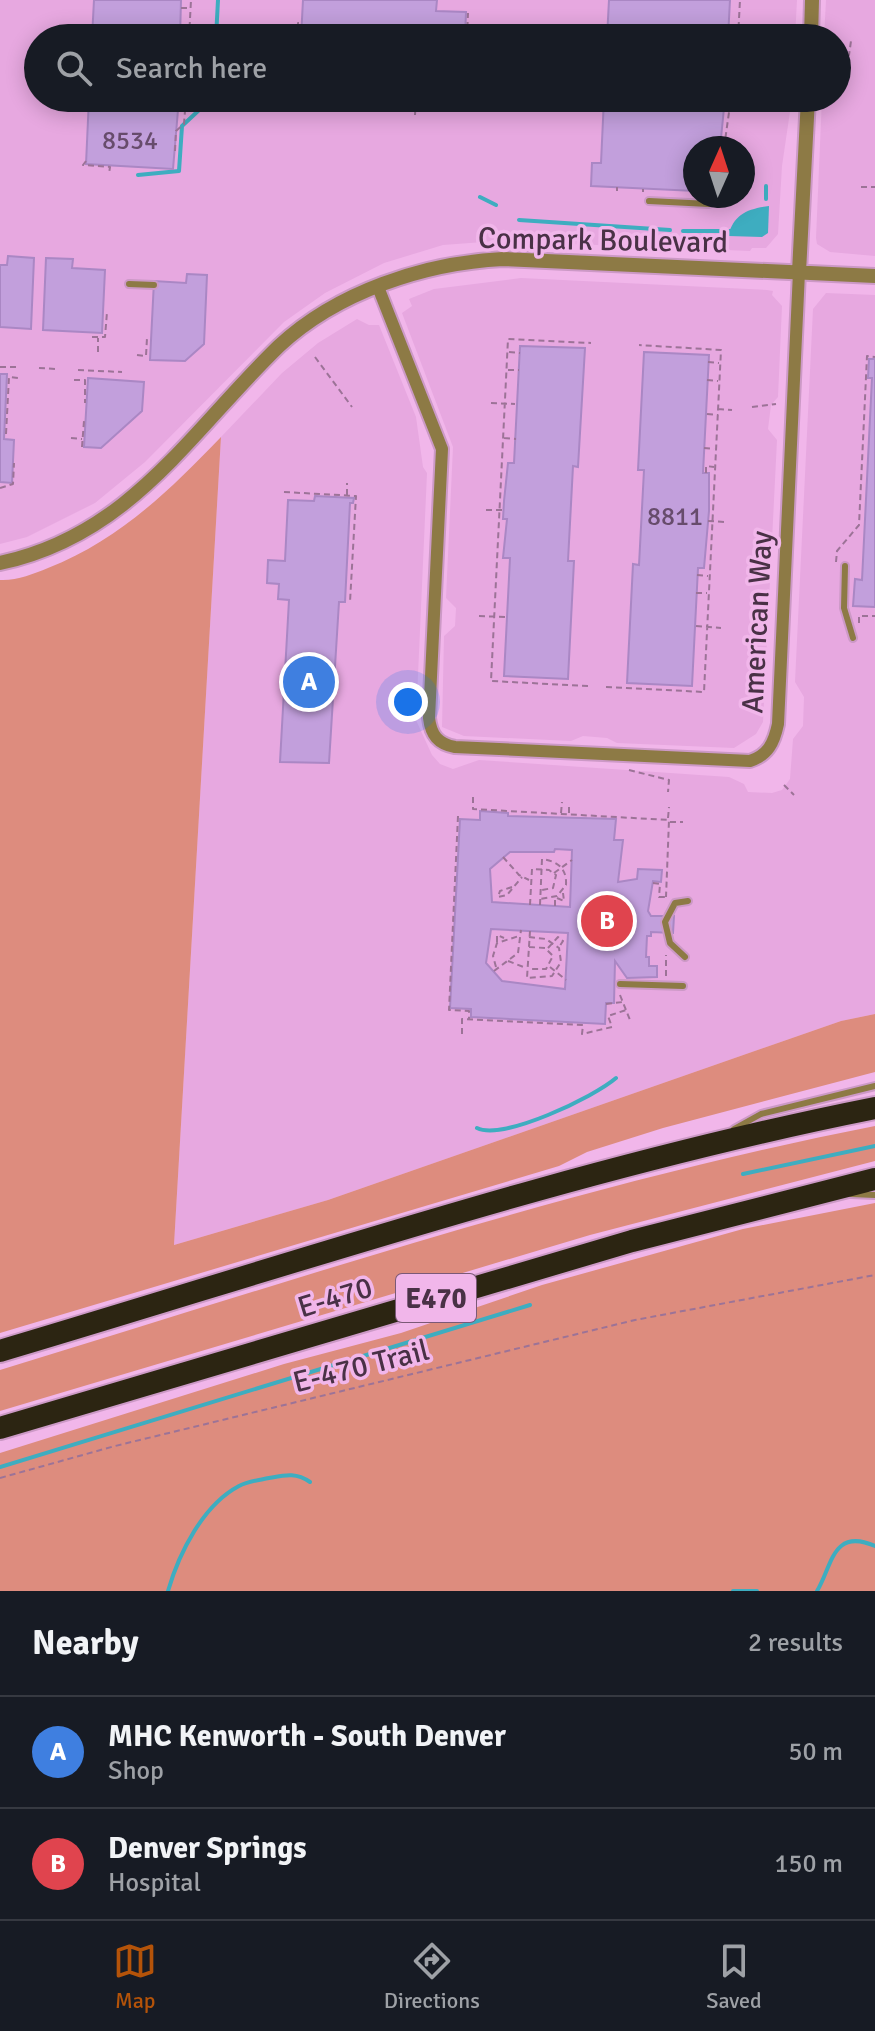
<!DOCTYPE html>
<html lang="en">
<head>
<meta charset="utf-8">
<style>
	:root { --surface:#171b24; --page:#242831; --text:#f1f3f6; --muted:#9ea1a6; --line:#363941; --accent:#b45309 }
	body { margin:0; font-family:Signika,sans-serif; background:var(--page); color:var(--text) }
	.compass { position:absolute; left:683px; top:136px; width:72px; height:72px; border-radius:50%; background:var(--surface); box-shadow:0 4px 20px #0003; rotate:3deg }
	.you { position:absolute; left:408px; top:702px; width:28px; height:28px; margin:-20px; border:6px solid #fff; border-radius:50%; background:#1a73e8; box-shadow:0 0 0 12px #1a73e833 }
	.badge { display:grid; place-items:center; width:52px; height:52px; border-radius:50%; background:var(--accent); color:#fff; font-size:26px; font-weight:700 }
	.pin { position:absolute; translate:-50% -50%; border:4px solid #fff; box-shadow:0 2px 8px #0006 }
	.list { margin:0; padding:0; list-style:none }
	h2 { display:flex; justify-content:space-between; align-items:center; height:104px; margin:0; padding:0 32px; font-size:34px }
	h2 small { font-size:26px; font-weight:400; color:var(--muted) }
	.list li { display:grid; grid-template-columns:52px 1fr auto; gap:24px; align-items:center; box-sizing:border-box; height:112px; padding:0 32px; border-top:2px solid var(--line) }
	.list b { display:block; font-size:30px; white-space:nowrap }
	.list p { margin:0; font-size:26px; white-space:nowrap; color:var(--muted) }
	.list em { font-size:26px; font-style:normal; color:var(--muted) }
	.icon { flex:none; width:44px; height:44px; fill:none; stroke:currentColor; stroke-width:2; stroke-linecap:round; stroke-linejoin:round }
	.map { position:relative; flex:none; width:875px; height:1591px; overflow:hidden }
	.search { position:absolute; background:var(--surface); box-shadow:0 4px 20px #0003; left:24px; right:24px; top:24px; height:88px; display:flex; align-items:center; gap:20px; box-sizing:border-box; padding:0 28px; border-radius:44px; color:var(--muted); font-size:30px }
	.sheet { height:328px; background:var(--surface) }
	nav { display:flex; justify-content:space-around; align-items:center; box-sizing:border-box; height:112px; border-top:2px solid var(--line); background:var(--surface); font-size:22px; color:var(--muted) }
	nav a { display:grid; justify-items:center; gap:4px }
	nav .on { color:var(--accent) }
	.map>svg:first-child { display:block }
	.built { fill:#e7a8e0; fill-rule:evenodd }
	.green { fill:#dd8c7e }
	.water { fill:#3eadc0 }
	.lines { fill:none; stroke-linecap:round; stroke-linejoin:round }
	.stream { stroke:#3eadc0; stroke-width:4 }
	.building { fill:#c29fdc; stroke:#aa87c4; stroke-width:2; fill-rule:evenodd }
	.service-casing { stroke:#cc99c6; stroke-width:10 }
	.minor-casing { stroke:#cc99c6; stroke-width:16 }
	.tertiary-casing { stroke:#cc99c6; stroke-width:18 }
	.motorway-casing { stroke:#cc99c6; stroke-width:26 }
	.path { stroke:#9c7397; stroke-width:2; stroke-dasharray:6 4; stroke-linecap:butt }
	.service { stroke:#8d7a45; stroke-width:6 }
	.minor { stroke:#8d7a45; stroke-width:12 }
	.tertiary { stroke:#8d7a45; stroke-width:14 }
	.motorway { stroke:#2c2512; stroke-width:22 }
	.labels { text-anchor:middle; stroke-width:7; stroke-linejoin:round; paint-order:stroke }
	.number-label { font-size:26px; fill:#674c6c }
	.shield { fill:#f1b6ea; stroke:#7b5977; stroke-width:2 }
	.shield-label { font-size:28px; font-weight:bold; fill:#493146 }
	.street-label { font-size:30px; fill:#493146; stroke:#f1b6ea }
</style>
</head>
<body>
<div class="map">
<svg width="875" height="1591" viewBox="0 0 875 1591">
	<rect width="100%" height="100%" fill="#f1b6ea"/>
	<path class="built" d="M0,0H797L795,38H38V98H792L782,166L778,234L766,248H752L750,251L497,241L443,245L384,263L325,293L284,322L145,462L95,503L27,537L0,544ZM695,148H743V196H695Z
		M826,0H875V256L830,252L817,244L816,238L822,98H837V38H824Z
		M521,278L767,290L773,291L772,295L782,306L778,397L771,405L768,429L777,440L763,722L756,734L734,748L617,743L607,738L583,736L571,741L464,736L442,727L444,636L455,626L456,608L446,598L453,447L402,313L412,306L409,299L434,289Z
		M826,293L875,295V1014L841,1021L328,1200L174,1245L221,437L282,373L318,343L357,319L369,325H379L416,417L423,467L427,473L416,720L432,755L440,764L453,769L479,760L729,777L744,784L748,792L772,793L782,790L790,779L793,739L803,726L804,697L795,682L813,309Z"/>
	<path class="green" d="M221,437L174,1245L328,1200L841,1021L875,1014V1072L663,1128L587,1152L559,1166L0,1333V580C16,581 33,574 48,568C119,540 169,491 221,437Z
		M875,1126V1161L590,1235L0,1411V1370C289,1282 578,1184 875,1126Z
		M875,1203V1591H0V1453L284,1364L401,1333L542,1285L743,1229Z"/>
	<path class="water" d="M769,206L768,233L762,237L728,236C734,214 747,209 769,206Z"/>
	<g class="lines">
		<path class="stream" d="M216,38L218,0
			M138,175L179,171L182,126L212,98
			M766,186V199
			M480,197L496,205
			M519,220L670,230
			M683,231H734
			M477,1128C503,1141 594,1097 616,1078
			M743,1174L875,1146
			M0,1467L530,1305
			M168,1591C179,1553 203,1505 239,1486C248,1481 260,1480 269,1478C285,1475 296,1472 310,1482
			M733,1591H757
			M817,1591C832,1567 832,1527 875,1546"/>
	</g>
	<path class="building" d="M94,0H181L180,38H92Z
		M303,0H437L436,11L466,12L465,38H301Z
		M609,0H730L728,38H607Z
		M89,98H179L173,169L86,164Z
		M604,98H725L720,148H695V191L591,186L592,163H601Z
		M8,256L34,258L31,329L0,327V265H7Z
		M46,258L73,259L72,268L105,270L102,333L43,330Z
		M187,274L207,275L204,344L185,361L150,360L154,281L186,283Z
		M520,346L585,348L578,467L573,466L568,561H574L568,679L504,676L510,558H503L507,519H503L504,501L508,463H514Z
		M644,352L709,355L703,473H709V511L704,568H698L692,686L627,683L633,564L639,565L644,470H638Z
		M869,359H875V607L853,606L855,579L862,580L872,378H868Z
		M0,374H7L4,439L14,440L12,483L0,482Z
		M88,378L144,382L142,411L101,448L84,447Z
		M315,496L354,498L353,503H350L345,602H339L329,763L280,762L289,600L278,599L279,584L267,583L268,560L285,561L288,500L314,501Z
		M480,811L508,813V816L616,819L614,840H623L618,882L637,879L638,869L662,870L661,882L653,881L648,911L651,916H674L673,933L651,932V936H647L646,957H649V966H657V977L627,978L615,961L614,1003H606L605,1024L471,1017V1009L450,1008L460,819L480,820ZM555,849L572,850L570,907L492,902L490,869L510,852H554ZM491,929L568,933L565,989L502,981L486,963Z"/>
	<g class="lines">
		<g class="service-casing">
			<path id="service" d="M743,180L747,172
				M649,201L709,204L728,196
				M129,284L154,285
				M845,566L844,608L853,638
				M685,957L670,943L665,922L675,903L688,901
				M620,984L683,986
				M734,1129L761,1114L875,1086
				M851,1194L875,1195"/>
		</g>
		<g class="minor-casing">
			<path id="minor" d="M378,287L442,449L429,718C431,735 438,744 455,747L750,761C768,755 774,743 778,724L799,272"/>
		</g>
		<g class="tertiary-casing">
			<path id="tertiary" d="M811,38L812,0
				M799,272L808,98
				M0,563C131,535 190,432 279,346C337,292 424,263 503,259L875,276"/>
		</g>
		<g class="motorway-casing">
			<path id="motorway" d="M0,1351C290,1265 578,1167 875,1108
				M0,1428L632,1241L875,1179"/>
		</g>
		<path class="path" d="M181,8H189
			M189,38L191,0
			M297,38L298,23H302
			M467,38L468,13
			M738,38L740,0
			M837,57L849,55L851,41
			M327,98L464,105V98
			M415,115L416,98
			M724,148L731,98
			M175,151L176,131L184,124L186,98
			M86,161L83,165L110,167L109,174
			M861,187H875
			M617,191V187
			M643,192V189
			M92,337H105L107,312
			M98,352V338
			M509,352L520,353
			M137,355L146,356L147,338
			M315,357L352,407
			M708,362L719,363
			M0,367H17
			M39,368L56,369
			M78,370L122,372
			M508,370H519
			M74,380H85V403
			M707,380L718,381
			M491,403L515,404
			M752,407L776,404
			M718,409L732,410
			M707,414L718,415
			M6,434L9,377L19,378
			M71,438L82,439
			M504,438L516,439
			M82,447L84,421
			M704,448L714,449
			M706,473V466L714,467
			M0,488L13,484L14,463
			M284,492L356,496L350,602
			M347,495V483
			M486,510H504
			M708,521L726,522
			M836,562L837,551L859,525L867,356L875,357
			M697,575L708,576
			M696,593H707
			M479,616L505,617
			M859,623V616H875
			M696,626L721,628
			M588,686L491,681L508,339L591,343
			M606,687L704,692L721,350L639,345
			M629,770L669,780L668,792
			M784,785L794,795
			M473,797V809L669,820L666,897
			M561,813L562,802
			M569,813V803
			M458,816L449,1010L469,1011V1019
			M668,818L669,807
			M670,822H683
			M503,857L519,875L529,880
			M554,873L572,860
			M653,883L660,884L659,897H665
			M512,887L500,891L498,897L507,895L522,877
			M557,898L564,901L563,893
			M530,905L532,869L549,870L556,875L553,888L542,890
			M540,905L542,859C557,861 567,868 566,885L557,896L540,899
			M555,906V898
			M529,937L546,939L559,948L561,962L552,976L527,978L530,931
			M497,942V935L504,938
			M529,947L545,948L553,956L546,969H529
			M548,948L558,937L563,941L559,947
			M508,961L526,968
			M496,967L493,956L497,943L519,936
			M550,967L566,980
			M494,971L518,953L521,930
			M666,976V955
			M620,995L630,1020
			M606,1004L623,1002
			M462,1034V1019L583,1025L582,1034L612,1027L608,1016L626,1010
			M0,1478L115,1446L635,1320L875,1275"/>
		<use href="#service" class="service"/>
		<use href="#minor" class="minor"/>
		<use href="#tertiary" class="tertiary"/>
		<use href="#motorway" class="motorway"/>
	</g>
	<g class="labels">
		<g class="number-label">
			<text x="130" y="149">8534</text>
			<text x="675" y="525">8811</text>
		</g>
		<rect class="shield" x="396" y="1274" width="80" height="48" rx="6"/>
		<g class="shield-label">
			<text x="436" y="1308">E470</text>
		</g>
		<g class="street-label">
			<text transform="translate(603 240) rotate(1)" y="10">Compark Boulevard</text>
			<text transform="translate(757 622) rotate(-87)" y="10">American Way</text>
			<text transform="translate(335 1297) rotate(-17)" y="10">E-470</text>
			<text transform="translate(361 1366) rotate(-14)" y="10">E-470 Trail</text>
		</g>
	</g>
</svg>
<svg class="compass" viewBox="-18 -18 36 36"><path d="M0-13l5 13h-10z" fill="#e53935"/><path d="M0 13l5-13h-10z" fill="#9ea1a6"/></svg>
<div class="you"></div>
<div class="pin badge" style="left:309px;top:682px;background:#3f7fe0">A</div>
<div class="pin badge" style="left:607px;top:921px;background:#e0444e">B</div>
<div class="search"><svg class="icon" aria-label="search" viewBox="0 0 24 24"><circle cx="10" cy="10" r="6"/><path d="M15 15l6 6"/></svg>Search here</div>
</div>
<section class="sheet">
<h2>Nearby<small>2 results</small></h2>
<ul class="list">
<li><span class="badge" style="background:#3f7fe0">A</span><div><b>MHC Kenworth - South Denver</b><p>Shop</p></div><em>50 m</em></li>
<li><span class="badge" style="background:#e0444e">B</span><div><b>Denver Springs</b><p>Hospital</p></div><em>150 m</em></li>
</ul>
</section>
<nav>
<a class="on"><svg class="icon" aria-label="map" viewBox="0 0 24 24"><path d="M3 6l6-2 6 2 6-2v14l-6 2-6-2-6 2zM9 4v14M15 6v14"/></svg>Map</a>
<a><svg class="icon" aria-label="directions" viewBox="0 0 24 24"><path d="M12 3l9 9-9 9-9-9zM9 14v-3h6M13 9l2 2-2 2"/></svg>Directions</a>
<a><svg class="icon" aria-label="saved" viewBox="0 0 24 24"><path d="M7 4h10v16l-5-4-5 4z"/></svg>Saved</a>
</nav>
</body>
</html>
